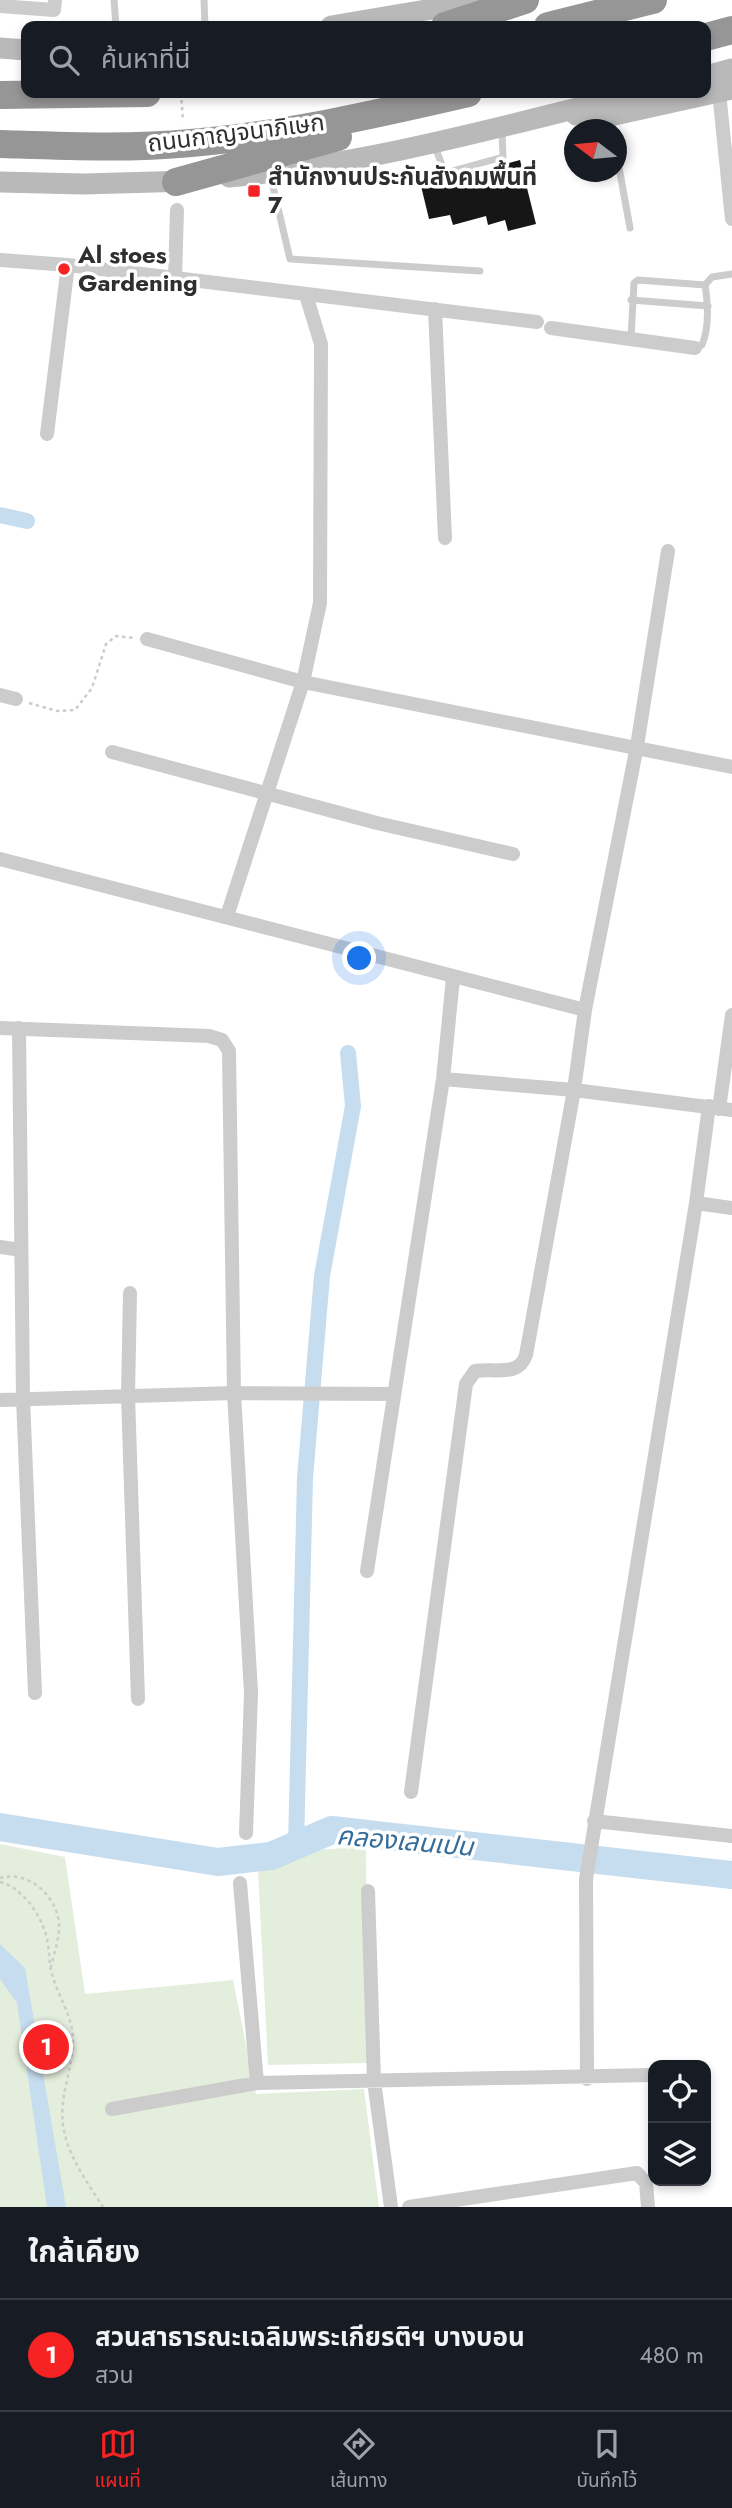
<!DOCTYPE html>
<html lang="th">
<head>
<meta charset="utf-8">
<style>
	:root { --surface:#171b24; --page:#242831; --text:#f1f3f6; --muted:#9ea1a6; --line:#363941; --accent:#f62223 }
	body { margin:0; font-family:Jost,"Noto Sans Thai",sans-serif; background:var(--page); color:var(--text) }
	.controls { position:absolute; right:21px; bottom:21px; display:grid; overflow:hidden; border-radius:14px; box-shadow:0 4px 10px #0003 }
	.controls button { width:63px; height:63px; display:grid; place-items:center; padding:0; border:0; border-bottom:2px solid var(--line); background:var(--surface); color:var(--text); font:35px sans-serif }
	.compass { position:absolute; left:564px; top:119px; width:63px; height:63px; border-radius:50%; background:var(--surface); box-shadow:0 4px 10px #0003; rotate:286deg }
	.you { position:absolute; left:360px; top:959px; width:24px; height:24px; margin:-18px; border:5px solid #fff; border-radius:50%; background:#1a73e8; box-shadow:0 0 0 10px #1a73e833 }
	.badge { display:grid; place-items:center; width:46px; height:46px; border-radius:50%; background:var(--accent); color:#fff; font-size:23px; font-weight:700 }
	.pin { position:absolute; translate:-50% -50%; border:4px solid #fff; box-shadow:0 2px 7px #0006 }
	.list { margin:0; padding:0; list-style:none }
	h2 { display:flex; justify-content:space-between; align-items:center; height:91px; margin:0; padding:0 28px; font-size:30px }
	h2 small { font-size:23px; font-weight:400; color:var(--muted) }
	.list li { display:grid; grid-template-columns:46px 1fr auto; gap:21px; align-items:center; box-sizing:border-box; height:112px; padding:0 28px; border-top:2px solid var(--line) }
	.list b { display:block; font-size:26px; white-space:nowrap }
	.list p { margin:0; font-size:23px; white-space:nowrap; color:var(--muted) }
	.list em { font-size:23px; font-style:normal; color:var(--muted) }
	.icon { flex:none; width:38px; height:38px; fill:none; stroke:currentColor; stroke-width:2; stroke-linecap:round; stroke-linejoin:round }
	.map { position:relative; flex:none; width:732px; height:2207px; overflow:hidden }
	.search { position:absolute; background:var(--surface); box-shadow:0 4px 10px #0003; left:21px; right:21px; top:21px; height:77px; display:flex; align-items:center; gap:18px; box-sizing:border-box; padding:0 24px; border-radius:14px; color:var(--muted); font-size:26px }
	.sheet { height:203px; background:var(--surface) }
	nav { display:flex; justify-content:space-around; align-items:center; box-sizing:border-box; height:98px; border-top:2px solid var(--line); background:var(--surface); font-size:19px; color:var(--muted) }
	nav a { display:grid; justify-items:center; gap:4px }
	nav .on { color:var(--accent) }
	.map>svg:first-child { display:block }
	.green { fill:#e4eedc }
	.water { fill:#c6ddef }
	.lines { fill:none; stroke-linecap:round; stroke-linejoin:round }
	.canal { stroke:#c6ddef; stroke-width:16 }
	.river { stroke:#c6ddef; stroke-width:28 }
	.building { fill:#161616 }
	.path { stroke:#ccc; stroke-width:2.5; stroke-dasharray:3.5 3.5; stroke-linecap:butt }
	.lane { stroke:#ccc; stroke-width:7 }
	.street { stroke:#ccc; stroke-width:14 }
	.secondary { stroke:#b9b9b9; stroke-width:21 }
	.highway { stroke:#969696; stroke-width:28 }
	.poi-dot { fill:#f62223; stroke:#fff; stroke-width:2.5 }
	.labels { text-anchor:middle; stroke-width:7; stroke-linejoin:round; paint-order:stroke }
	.street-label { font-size:24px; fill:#2f2f2f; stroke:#fff }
	.poi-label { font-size:24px; font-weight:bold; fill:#2f2f2f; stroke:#fff; text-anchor:start }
	.water-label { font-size:26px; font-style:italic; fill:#356c9a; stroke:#fff }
</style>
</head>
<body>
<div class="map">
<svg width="732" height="2207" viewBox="0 0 732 2207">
	<rect width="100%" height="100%" fill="#fff"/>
	<path class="green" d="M0,1844L65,1857L85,1994L233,1980L256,2094L364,2089L379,2207H0Z
		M366,1847L367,2063L268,2065L258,1870L312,1850Z"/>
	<path class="water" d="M0,1944L25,1968L66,2207H47L17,2003L0,1979Z"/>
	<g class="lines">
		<path class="canal" d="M0,515L27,521
			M296,1846L305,1478L322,1276L353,1106L348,1053"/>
		<path class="river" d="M0,1827L218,1862L271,1856L332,1830L732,1875"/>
	</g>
	<path class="building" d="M520,160L536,224L508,231L505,220L488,225L486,216L453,225L450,215L429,219L421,186Z"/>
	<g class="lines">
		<path class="path" d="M166,26H186
			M181,93L183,121
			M29,703L57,711L75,710L92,688L106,644L116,636L134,638
			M0,1878C28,1870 56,1895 59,1923C60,1936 54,1954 51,1967
			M0,1882C21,1887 39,1912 45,1932C50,1945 48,1960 52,1974C58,1996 73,2017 73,2040C73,2069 59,2096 63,2125C67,2155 87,2182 103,2207"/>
		<path class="lane" d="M114,0L116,26
			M204,0L205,26
			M434,144L445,173L503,157L502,131
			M616,151L630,228
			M270,174L290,259L480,271
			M705,285L712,277L732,274
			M631,300L708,306
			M631,338L634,283L638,280L705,285C708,304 710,326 702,345L695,348"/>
		<path class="street" d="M0,6L54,10L55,0
			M719,92L732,219
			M0,260L68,265L537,322
			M175,279L177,210
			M435,309L445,538
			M551,328L695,348
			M47,434L68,265
			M147,639L303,682L732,767
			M0,695L16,699
			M112,752L377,823L513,854
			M0,859L585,1010
			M227,916L303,682L320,603L321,344L306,295
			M0,1028L209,1036L222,1040L229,1051L234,1393L251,1693L246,1833
			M19,1028L23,1398L35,1693
			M443,1079L574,1090L732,1110
			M719,1109L732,1015
			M696,1203L732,1208
			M0,1247L21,1250
			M130,1293L128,1396L138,1699
			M0,1400L234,1393L393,1394
			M367,1571L443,1079L453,978
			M411,1792L466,1384L475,1371C495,1368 519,1377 526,1355L574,1090L585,1010L637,746L668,551
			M594,1821L732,1836
			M240,1883L257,2083L651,2075
			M368,1891L374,2081L391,2207
			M587,2079L586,1879L696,1203L709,1106
			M112,2109L257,2083
			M409,2207L637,2173L646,2183L648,2207"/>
		<path class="secondary" d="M331,26L486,0
			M0,48L26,50
			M706,76L732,69
			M576,115L610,116L732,89
			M229,177C368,164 503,126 638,93
			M0,182L84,184L190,181"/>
		<path class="highway" d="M445,26L525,0
			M548,26L653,0
			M706,37L732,30
			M0,95L147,93
			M0,144C63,146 128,149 191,143C284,135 377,114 468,93
			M176,182L338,137"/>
	</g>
	<g class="poi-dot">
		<rect x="247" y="184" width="14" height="14" rx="3.5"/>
		<circle cx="64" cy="269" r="7"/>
	</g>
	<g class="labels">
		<g class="street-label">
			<text transform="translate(236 133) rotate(-7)" y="8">ถนนกาญจนาภิเษก</text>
		</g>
		<g class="poi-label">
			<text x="268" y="185">สำนักงานประกันสังคมพื้นที่<tspan x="268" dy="28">7</tspan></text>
			<text x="78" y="263">Al stoes<tspan x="78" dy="28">Gardening</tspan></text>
		</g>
		<g class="water-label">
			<text transform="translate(405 1841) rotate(5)" y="9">คลองเลนเปน</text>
		</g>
	</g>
</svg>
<div class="controls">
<button><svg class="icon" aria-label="locate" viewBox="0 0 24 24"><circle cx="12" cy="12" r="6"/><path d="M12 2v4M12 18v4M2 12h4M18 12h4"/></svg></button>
<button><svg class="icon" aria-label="layers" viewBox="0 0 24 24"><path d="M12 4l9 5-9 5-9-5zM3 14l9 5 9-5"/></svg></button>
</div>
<svg class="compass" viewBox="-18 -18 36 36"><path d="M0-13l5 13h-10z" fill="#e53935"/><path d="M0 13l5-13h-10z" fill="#9ea1a6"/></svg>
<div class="you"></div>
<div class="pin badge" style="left:46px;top:2047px">1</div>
<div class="search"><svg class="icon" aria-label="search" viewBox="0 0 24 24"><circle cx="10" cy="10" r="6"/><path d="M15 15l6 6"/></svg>ค้นหาที่นี่</div>
</div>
<section class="sheet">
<h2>ใกล้เคียง<small></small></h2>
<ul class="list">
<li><span class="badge">1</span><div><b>สวนสาธารณะเฉลิมพระเกียรติฯ บางบอน</b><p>สวน</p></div><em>480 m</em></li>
</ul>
</section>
<nav>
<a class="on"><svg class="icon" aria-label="map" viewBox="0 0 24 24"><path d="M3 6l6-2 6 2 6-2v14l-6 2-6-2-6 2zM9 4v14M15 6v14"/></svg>แผนที่</a>
<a><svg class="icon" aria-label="directions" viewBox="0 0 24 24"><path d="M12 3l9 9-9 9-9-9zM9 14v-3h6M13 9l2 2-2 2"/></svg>เส้นทาง</a>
<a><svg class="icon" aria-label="saved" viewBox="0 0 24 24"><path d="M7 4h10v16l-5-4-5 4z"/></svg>บันทึกไว้</a>
</nav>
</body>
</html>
